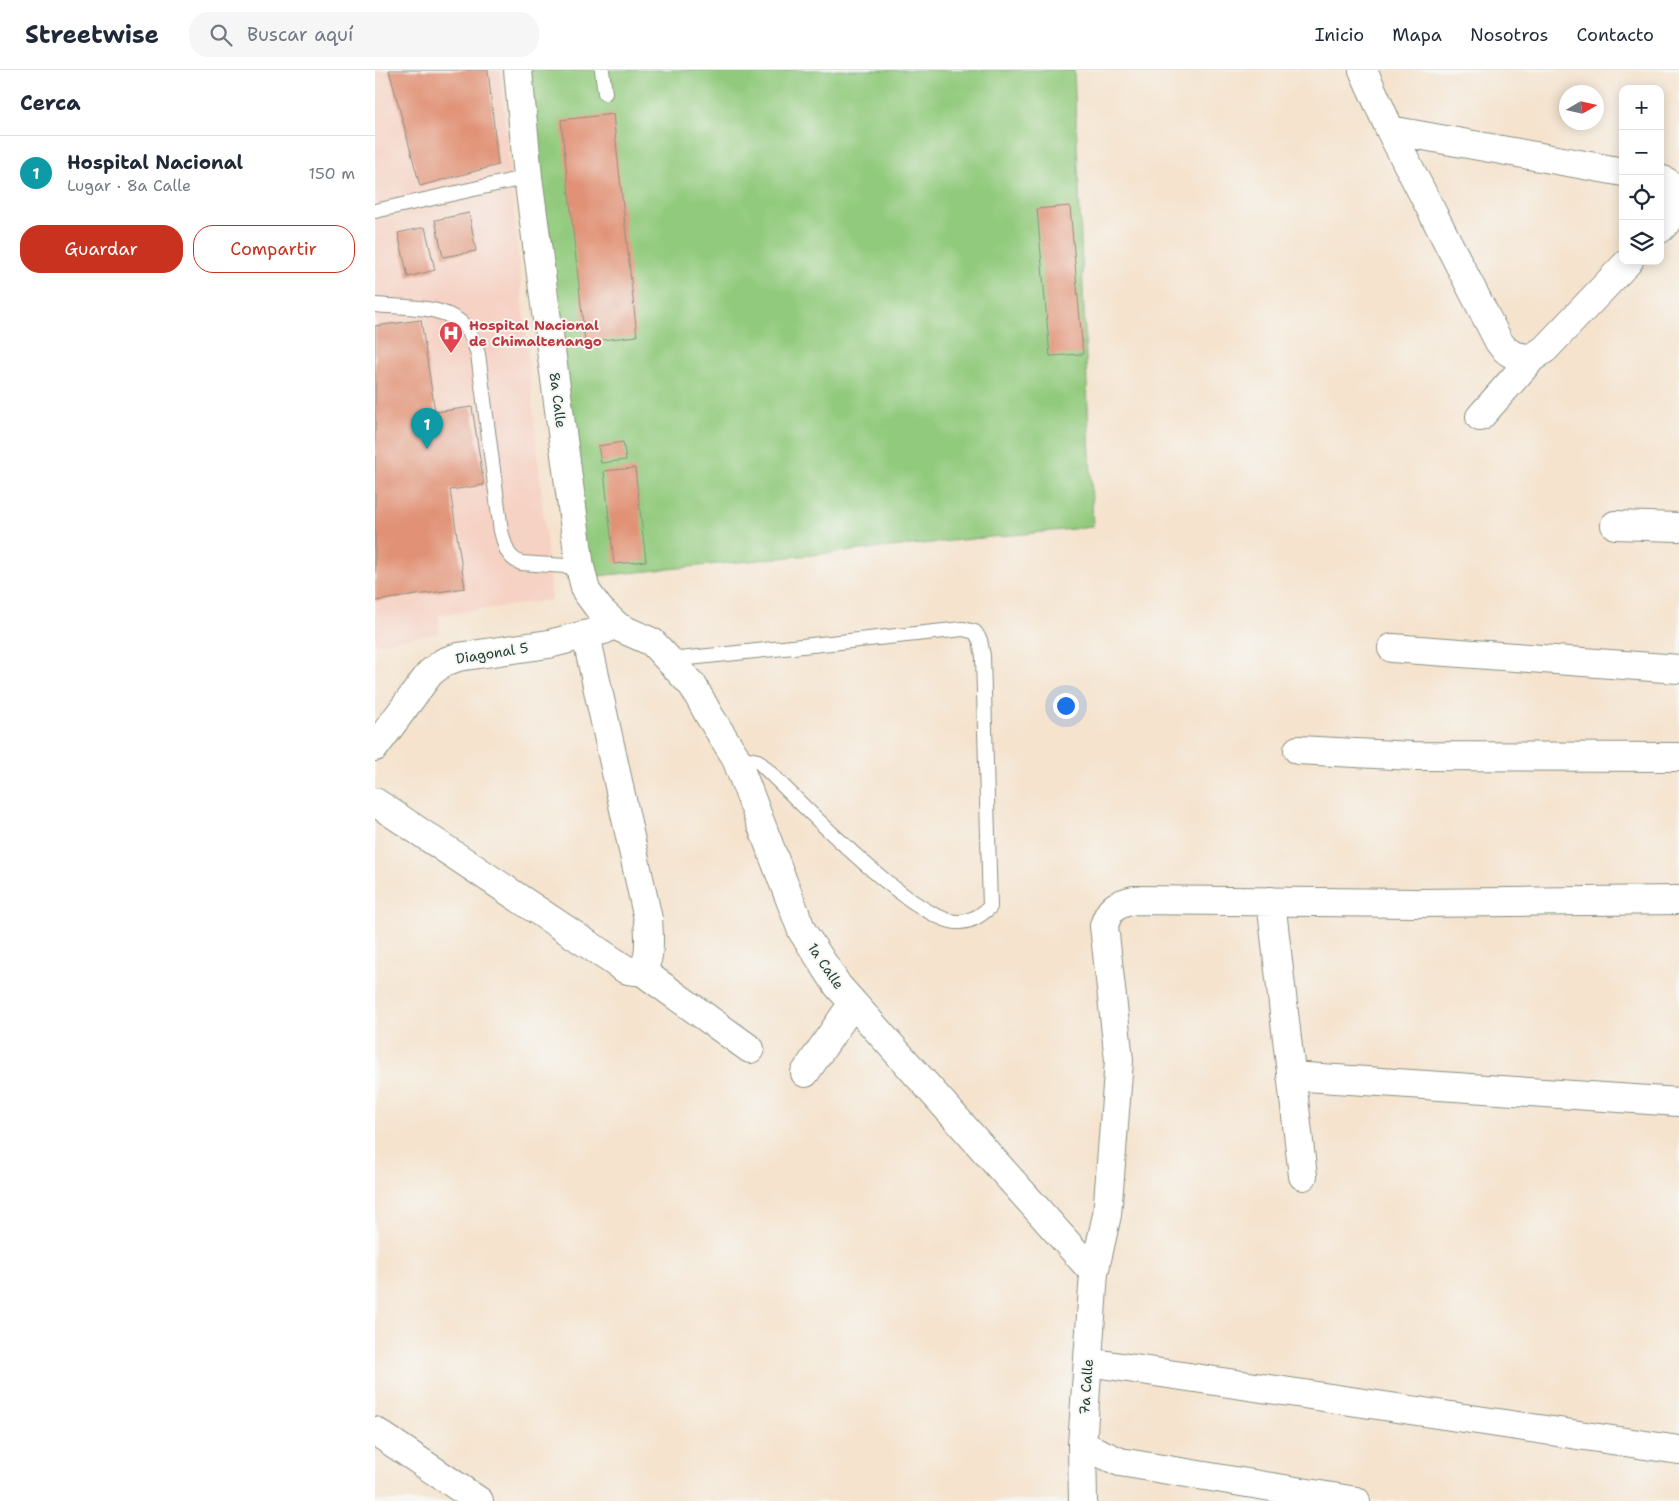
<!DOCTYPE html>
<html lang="es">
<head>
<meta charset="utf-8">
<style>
	:root { --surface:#fff; --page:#f6f6f7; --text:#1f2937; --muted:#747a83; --line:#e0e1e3; --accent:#c8321e }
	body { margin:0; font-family:"Shantell Sans",sans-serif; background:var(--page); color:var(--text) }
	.controls { position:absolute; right:15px; top:15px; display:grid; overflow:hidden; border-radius:10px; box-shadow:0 2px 12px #0003 }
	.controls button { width:45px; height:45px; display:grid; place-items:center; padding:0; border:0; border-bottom:1px solid var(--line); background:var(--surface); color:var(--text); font:25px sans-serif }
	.compass { position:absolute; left:1184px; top:15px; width:45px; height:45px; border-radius:50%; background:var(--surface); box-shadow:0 2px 12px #0003; rotate:81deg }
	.you { position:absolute; left:690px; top:635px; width:18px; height:18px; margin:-12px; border:4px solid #fff; border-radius:50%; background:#1a73e8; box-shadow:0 0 0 8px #1a73e833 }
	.badge { display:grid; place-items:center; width:32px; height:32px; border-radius:50%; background:var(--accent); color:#fff; font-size:16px; font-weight:700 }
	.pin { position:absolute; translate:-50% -41px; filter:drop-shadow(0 1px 2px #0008) }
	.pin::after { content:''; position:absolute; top:26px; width:18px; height:15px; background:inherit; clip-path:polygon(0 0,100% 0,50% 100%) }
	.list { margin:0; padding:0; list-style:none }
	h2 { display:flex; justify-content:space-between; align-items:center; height:65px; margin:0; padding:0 20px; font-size:21px }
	h2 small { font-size:16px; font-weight:400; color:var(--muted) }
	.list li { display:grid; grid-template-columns:32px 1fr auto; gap:15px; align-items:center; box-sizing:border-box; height:75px; padding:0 20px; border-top:1px solid var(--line) }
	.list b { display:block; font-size:19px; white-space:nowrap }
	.list p { margin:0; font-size:16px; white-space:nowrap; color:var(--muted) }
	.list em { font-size:16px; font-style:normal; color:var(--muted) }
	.actions { display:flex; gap:10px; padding:15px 20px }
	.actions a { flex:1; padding:11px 0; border:1px solid var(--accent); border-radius:20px; text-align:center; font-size:18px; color:var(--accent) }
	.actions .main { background:var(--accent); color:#fff }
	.icon { flex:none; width:28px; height:28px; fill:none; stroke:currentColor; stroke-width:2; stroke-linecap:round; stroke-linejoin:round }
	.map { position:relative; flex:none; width:1304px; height:1431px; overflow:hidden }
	header { display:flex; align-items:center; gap:30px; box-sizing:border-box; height:70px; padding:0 25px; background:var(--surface); border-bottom:1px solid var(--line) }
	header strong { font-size:24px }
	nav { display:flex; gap:28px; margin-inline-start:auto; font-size:18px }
	.search { width:350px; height:45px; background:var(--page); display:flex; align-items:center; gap:12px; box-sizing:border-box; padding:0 18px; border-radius:20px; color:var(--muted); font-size:19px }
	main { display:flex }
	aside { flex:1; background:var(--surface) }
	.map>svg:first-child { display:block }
	.built { fill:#f6d2c4 }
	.green { fill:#92ca7d; stroke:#588458 }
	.building { fill:#e19276 }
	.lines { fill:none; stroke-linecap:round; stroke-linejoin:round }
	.service-casing { stroke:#8a9081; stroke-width:16 }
	.minor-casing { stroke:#8a9081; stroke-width:30 }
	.service { stroke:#fff; stroke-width:14 }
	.minor { stroke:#fff; stroke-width:28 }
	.labels { text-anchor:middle; stroke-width:4; stroke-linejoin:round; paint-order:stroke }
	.health-label { font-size:14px; font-weight:bold; fill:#be3a42; stroke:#f6f6f2; text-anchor:start }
	.street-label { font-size:14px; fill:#1f3d34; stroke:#f6f6f2 }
</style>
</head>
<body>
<header>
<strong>Streetwise</strong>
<div class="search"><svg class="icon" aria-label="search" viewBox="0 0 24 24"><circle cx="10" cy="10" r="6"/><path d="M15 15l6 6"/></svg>Buscar aquí</div>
<nav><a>Inicio</a><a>Mapa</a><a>Nosotros</a><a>Contacto</a></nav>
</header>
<main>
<aside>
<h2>Cerca<small></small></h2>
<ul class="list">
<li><span class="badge" style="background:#0f9aa8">1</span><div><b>Hospital Nacional</b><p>Lugar · 8a Calle</p></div><em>150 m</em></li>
</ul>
<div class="actions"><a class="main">Guardar</a><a>Compartir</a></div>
</aside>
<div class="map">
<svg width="1304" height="1431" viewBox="0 0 1304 1431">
	<rect width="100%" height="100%" fill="#f6f6f2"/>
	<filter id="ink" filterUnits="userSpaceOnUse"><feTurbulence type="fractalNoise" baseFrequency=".02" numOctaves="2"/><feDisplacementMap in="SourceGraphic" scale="10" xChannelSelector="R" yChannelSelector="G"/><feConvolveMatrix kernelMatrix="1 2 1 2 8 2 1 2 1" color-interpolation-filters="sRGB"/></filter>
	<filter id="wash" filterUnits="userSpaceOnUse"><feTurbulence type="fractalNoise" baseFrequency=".0096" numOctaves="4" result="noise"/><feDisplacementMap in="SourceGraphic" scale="20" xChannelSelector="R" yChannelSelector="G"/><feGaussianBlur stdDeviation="1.12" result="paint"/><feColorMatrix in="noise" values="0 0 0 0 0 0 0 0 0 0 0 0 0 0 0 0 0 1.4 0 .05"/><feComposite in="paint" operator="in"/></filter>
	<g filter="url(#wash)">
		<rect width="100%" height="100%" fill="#f5e3ce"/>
		<path class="built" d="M0,0H125L177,530L64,545V563L0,574Z"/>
		<path class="green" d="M143,0H699L718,457L192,509Z"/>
		<g id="blocks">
			<path class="building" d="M14,0H113L123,95L45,116Z
				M238,44L262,266L210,272L186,50Z
				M695,136L708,284L675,286L662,139Z
				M94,143L101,181L68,187L60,150Z
				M50,157L60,200L33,207L23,163Z
				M46,250L60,342L97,337L109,415L75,420L90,518L0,531V256Z
				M248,372L251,390L226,393L223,376Z
				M260,398L271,491L239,494L229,401Z"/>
		</g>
	</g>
	<g filter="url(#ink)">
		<use href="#blocks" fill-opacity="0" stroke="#8a9081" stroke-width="1"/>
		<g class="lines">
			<g class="service-casing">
				<path id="service" d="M227,0L230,23
					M0,141L153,107
					M0,235C29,238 73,234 92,259C97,265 100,276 103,284L126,461C130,475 131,487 146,493L205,497
					M295,590L588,559L600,562L605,570L608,586L615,837C606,845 598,851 585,852C541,855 418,725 383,691L360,686"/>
			</g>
			<g class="minor-casing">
				<path id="minor" d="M143,0L153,107L205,497L211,521L225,540L243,557L277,572L318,616L334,645L360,686L427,861L463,916L719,1203
					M988,0L1015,60L1124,272C1133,285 1141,287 1157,288
					M1015,60L1248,102
					M1285,109C1296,111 1304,126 1303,137C1300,145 1291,153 1285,159
					M1105,347L1157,288L1170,279L1254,191
					M1240,455L1304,457
					M1017,578L1304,599
					M0,677L55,603L69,592L83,587L174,574L229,560
					M923,680L1038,686L1304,687
					M0,732L250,899C280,911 274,866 273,849L211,565
					M896,831L928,1106
					M265,900L375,979
					M430,1003L478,933
					M916,1006L1304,1032
					M713,1292L1304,1380
					M0,1361L104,1431
					M707,1375L745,1392L981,1431
					M708,1431L707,1375L719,1203L732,1145L744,990L729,856C734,838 741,834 759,830L1042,833L1304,830"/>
			</g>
			<use href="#service" class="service"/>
			<use href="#minor" class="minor"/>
		</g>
	</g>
	<defs>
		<g id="hospital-pin" transform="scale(1.25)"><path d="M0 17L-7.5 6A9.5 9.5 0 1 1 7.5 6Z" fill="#e0444e" stroke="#f6f6f2"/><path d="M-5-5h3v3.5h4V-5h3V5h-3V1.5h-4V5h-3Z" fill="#fff"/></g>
	</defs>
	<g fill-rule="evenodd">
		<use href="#hospital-pin" x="76" y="263"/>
	</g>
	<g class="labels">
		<g class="health-label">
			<text x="94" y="260">Hospital Nacional<tspan x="94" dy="16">de Chimaltenango</tspan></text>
		</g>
		<g class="street-label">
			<text transform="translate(183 330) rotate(83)" y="5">8a Calle</text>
			<text transform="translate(117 583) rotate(-9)" y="5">Diagonal 5</text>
			<text transform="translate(451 896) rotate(56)" y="5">1a Calle</text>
			<text transform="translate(711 1317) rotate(-86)" y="5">7a Calle</text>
		</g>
	</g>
</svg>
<div class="controls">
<button>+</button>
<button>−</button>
<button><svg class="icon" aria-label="locate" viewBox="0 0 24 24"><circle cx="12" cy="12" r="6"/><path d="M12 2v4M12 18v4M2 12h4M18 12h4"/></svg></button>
<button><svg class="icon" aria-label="layers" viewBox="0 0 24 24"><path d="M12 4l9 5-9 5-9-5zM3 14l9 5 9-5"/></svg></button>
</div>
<svg class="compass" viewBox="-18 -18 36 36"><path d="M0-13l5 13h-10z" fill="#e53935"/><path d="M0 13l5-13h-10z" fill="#747a83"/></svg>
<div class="you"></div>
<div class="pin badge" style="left:52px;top:379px;background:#0f9aa8">1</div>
</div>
</main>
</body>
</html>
